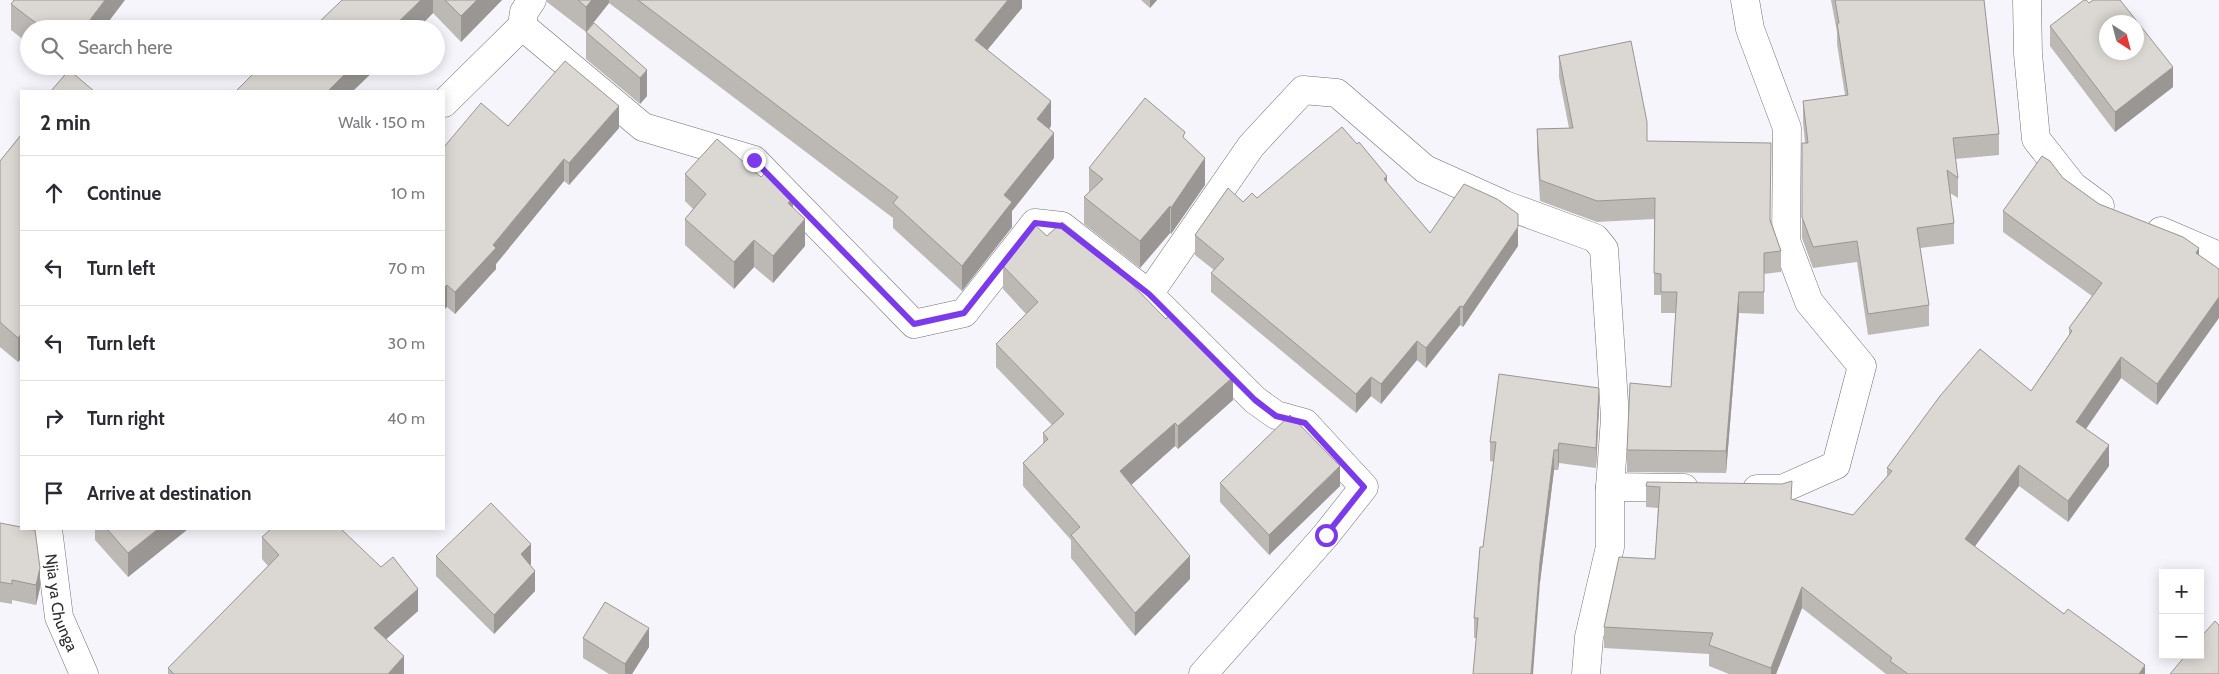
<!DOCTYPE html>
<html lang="en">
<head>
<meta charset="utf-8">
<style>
	:root { --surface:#fff; --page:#f2f2f3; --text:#2b2b33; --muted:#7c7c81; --line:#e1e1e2 }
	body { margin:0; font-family:Cabin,sans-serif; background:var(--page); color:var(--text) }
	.controls { position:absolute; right:15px; bottom:15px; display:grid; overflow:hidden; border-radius:0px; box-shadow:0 2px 12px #0003 }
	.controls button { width:45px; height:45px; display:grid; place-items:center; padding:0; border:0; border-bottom:1px solid var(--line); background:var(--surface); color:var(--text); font:25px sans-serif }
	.compass { position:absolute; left:2099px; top:15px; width:45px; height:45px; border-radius:50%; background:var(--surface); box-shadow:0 2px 12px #0003; rotate:144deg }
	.stop { position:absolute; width:15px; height:15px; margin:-11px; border:4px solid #7c3aed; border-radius:50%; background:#fff }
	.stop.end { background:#7c3aed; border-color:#fff; box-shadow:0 1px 5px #0008 }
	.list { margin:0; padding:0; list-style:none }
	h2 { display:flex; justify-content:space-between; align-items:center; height:65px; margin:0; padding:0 20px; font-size:21px }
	h2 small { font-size:16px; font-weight:400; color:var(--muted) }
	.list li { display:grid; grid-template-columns:32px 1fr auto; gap:15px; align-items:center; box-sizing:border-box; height:75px; padding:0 20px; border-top:1px solid var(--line) }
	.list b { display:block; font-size:19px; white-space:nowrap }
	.list em { font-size:16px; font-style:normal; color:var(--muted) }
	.icon { flex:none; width:28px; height:28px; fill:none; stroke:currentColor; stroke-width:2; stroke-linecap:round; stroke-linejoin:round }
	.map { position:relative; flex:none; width:2219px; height:674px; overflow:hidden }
	.search { position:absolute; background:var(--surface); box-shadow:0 2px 12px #0003; left:20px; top:20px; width:425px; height:55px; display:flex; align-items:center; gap:12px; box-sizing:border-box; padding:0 18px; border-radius:28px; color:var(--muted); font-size:19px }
	.panel { position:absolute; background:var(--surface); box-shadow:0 2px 12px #0003; left:20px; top:90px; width:425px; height:440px; border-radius:0px }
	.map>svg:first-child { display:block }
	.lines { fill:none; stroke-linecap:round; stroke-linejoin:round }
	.minor-casing { stroke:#717176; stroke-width:29 }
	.minor { stroke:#fff; stroke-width:28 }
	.wall { fill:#bcb9b5 }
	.shaded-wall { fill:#999693 }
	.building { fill:#dbd7d2; stroke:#999693; fill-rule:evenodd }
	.route { stroke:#7c3aed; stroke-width:6 }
	.labels { text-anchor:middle; stroke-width:5; stroke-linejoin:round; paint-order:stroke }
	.street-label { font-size:16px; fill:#2d2d2f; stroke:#f5f5fb }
</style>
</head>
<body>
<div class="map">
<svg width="2219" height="674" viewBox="0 0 2219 674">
	<rect width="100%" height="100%" fill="#f5f5fb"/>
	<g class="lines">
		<g class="minor-casing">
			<g id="minor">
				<path d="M1745,0L1750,29L1787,128L1786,241L1809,302L1862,366L1836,465L1782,489H1757"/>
				<path d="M2027,0L2028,54L2036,139L2073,186L2100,206"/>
				<path d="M522,26L643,127L754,160L914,324L964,313L1035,223L1062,226L1149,294L1255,400L1276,415L1305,423L1364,487L1326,535L1203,674"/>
				<path d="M444,103L522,26L524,12L532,0"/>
				<path d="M2161,231L2219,256"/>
				<path d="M1149,294L1251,146L1303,90L1337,93L1425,169L1505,205L1595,238L1604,249L1615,418L1610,487V547L1589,637L1586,674"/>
				<path d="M1610,487L1684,488"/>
				<path id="s1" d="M48,529L59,617L84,674"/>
			</g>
		</g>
		<use href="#minor" class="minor"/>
	</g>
	<path class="wall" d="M342,0H502L461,42L433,13L417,29H312Z
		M547,0H1022V8L987,50L1051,126L1049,129L1054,158L1012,211V227L962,291L893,228V218L609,3L586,32L547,2Z
		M1141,0H1157L1150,8Z
		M1831,0H1984L1999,134V155L1955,159L1958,178V198L1950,193L1954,223V244L1920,248L1929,305V326L1868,335L1857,262L1813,268L1802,238V143H1805L1803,122V101L1845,95L1837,44V32Z
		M2089,3L2173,87L2115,132L2050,46V26Z
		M11,4L103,29H29V44L11,30Z
		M586,32L647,70V96L640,104L586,59Z
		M1559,56L1647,141L1771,220L1781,251V272L1764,274V314L1739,313L1726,473L1627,472V450L1671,387L1676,313H1661V295H1654V219L1597,222L1540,201L1537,151V129L1569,128L1559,77Z
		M59,66H75L67,72Z
		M619,128L569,185L564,181L496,264V269L455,314L447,307L444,147Z
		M21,135L18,362L0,347V161Z
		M1185,139L1205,185L1171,234L1170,233L1140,268L1084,224V197L1089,193V168Z
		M685,174L793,208L805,246L773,283L754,267L734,289L685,245V219L693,209L685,201Z
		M2063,178L2099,204L2183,237L2157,405L2121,378L2086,429L2109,466L2068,522L2019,486L1974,547L2064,614L2145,674H1886L1802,608L1776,674H1729L1709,666V654L1604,648V627L1655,559L1658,508L1646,507V486L1792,499L1853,515L1887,476V468L2031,391L2069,335V328L2092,296L2003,232V211Z
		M1387,183L1430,233L1518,246L1463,327L1460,325L1426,368L1417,360L1381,404L1371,396L1356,413L1211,292V273L1214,270L1195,255V235L1243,202L1257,198Z
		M1047,236L1120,272L1233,400L1178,449L1175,446L1131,485L1190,579L1135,636L1071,558V540L1023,486V463L1043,444V433L1052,425L996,367V344L1026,314L1003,289V266Z
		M1599,408L1596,468L1559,463L1558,470H1554L1540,582L1476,638H1474V618L1494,462L1490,461V442Z
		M1220,483L1340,486L1269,555L1220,502Z
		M0,523L40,588L36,605L12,600V604L0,602Z
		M95,529H188L128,577L95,540Z
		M342,529V530L418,611L386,639L404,674H168V668L268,566L262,559V537Z
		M436,556L531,564L530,565L535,591L494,634L436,576Z
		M583,638L649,647L632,674H609L583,658Z"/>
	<path class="shaded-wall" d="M105,0H125L103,29H83Z
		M421,0H433V13L417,29H391Z
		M477,0H502L461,42V16Z
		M592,0H609V3L586,32V7Z
		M1008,0H1022V8L975,65V40Z
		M1150,0H1157L1150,8Z
		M69,66H75L69,74Z
		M353,66H379L353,91H328Z
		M2173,67V87L2115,132V112Z
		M647,70V96L640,104V78Z
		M1051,101V126L1037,144V119Z
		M619,106V128L569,185V163Z
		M1054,133V158L1012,211V227L962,291V266L1004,195Z
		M1205,158V185L1171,234V208Z
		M564,159V181L496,264V269L455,314V292Z
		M1387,176V195L1384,179Z
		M793,198V225L788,203Z
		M1170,206V233L1140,268V241Z
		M805,219V246L773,283V256Z
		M1518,227V246L1463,327V307Z
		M754,240V267L734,289V262Z
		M2199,248V269L2196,253Z
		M447,285V307L444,310V288Z
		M1739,292V313L1726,473V451Z
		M2219,297V318L2157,405V384Z
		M1460,306V325L1426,368V348Z
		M21,334V359L18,362V338Z
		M1417,341V360L1381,404V384Z
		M2121,357V378L2076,443V422Z
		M1233,377V400L1178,449V426Z
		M1371,377V396L1356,413V394Z
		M1599,388V408L1596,468V448Z
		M1175,423V446L1120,495V471Z
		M1559,443V463L1558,470V450Z
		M2109,445V466L2068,522V501Z
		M1554,450V470L1540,582L1533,674H1531L1540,562Z
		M2019,465V486L1965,560V539Z
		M1340,466V486L1269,555V535Z
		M158,529H188L128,577V553Z
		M531,544V564L521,574V554Z
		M1190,556V579L1135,636V613Z
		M40,568V588L36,605V585Z
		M535,571V591L494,634V615Z
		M1802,587V608L1776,674H1771V668Z
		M418,589V611L374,650V628Z
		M649,628V647L632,674H625V664Z
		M404,656V674H388Z
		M2145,665V674H2139Z"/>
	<path class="building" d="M14,0H105L83,29H44L11,4Z
		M342,0H421L391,29H312Z
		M445,0H477L461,16Z
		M578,0H592L586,7Z
		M638,0H1008L975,40L1051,101L1037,119L1054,133L1004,195L1012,202L962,266L893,203L898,197Z
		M1835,0H1984L1999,134L1953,138L1958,178L1947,170L1954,223L1917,228L1929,305L1868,314L1857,241L1813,247L1802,217V143H1808L1803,101L1848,95L1837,23H1839Z
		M2084,0H2086L2089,3L2093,0H2120L2173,67L2115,112L2050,26ZM2106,22H2136V52H2106Z
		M594,23L647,70L640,78L586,32Z
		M1631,41L1647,122V141L1771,143L1770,220L1781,251L1764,253V292H1739L1726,451L1627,450L1630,383L1671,387L1677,292H1661V274L1654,273L1655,198L1597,201L1540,180L1537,129L1573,128L1559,56Z
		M565,61L619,106L569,163L564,159L493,245L496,248L455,292L447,285L444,288V147L481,103L508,126Z
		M261,66L267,74L272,66H353L328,91H236Z
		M69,70L94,91H51Z
		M1145,98L1185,132L1183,137L1205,158L1171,208L1170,206L1140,241L1084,197L1103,179L1089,168Z
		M1342,127L1357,144L1359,142L1387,176L1384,179L1430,233L1464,184L1497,199L1518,214V227L1463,307L1460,306L1426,348L1417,341L1381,384L1371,377L1356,394L1211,273L1224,259L1195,235L1228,188L1243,202L1252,193L1257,198Z
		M21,135V334L18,338L0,322V161Z
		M717,139L761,177L765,173L793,198L788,203L805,219L773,256L754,240L734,262L685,219L706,194L685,174Z
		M2042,156L2050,161L2063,178L2099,204L2183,237L2199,248L2196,253L2219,269V297L2157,384L2121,357L2076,422L2109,445L2068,501L2019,465L1965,539L2064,614L2068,609L2145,665L2139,674H1908L1890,661L1892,658L1802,587L1771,668L1709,645L1713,633L1604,627L1619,557L1655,559L1660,487L1646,486L1647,482L1782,484L1792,481L1791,499L1853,515L1892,471L1887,468L1940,396L1980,349L2031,391L2072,331L2069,328L2102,283L2003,211Z
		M1062,222L1120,268L1119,271L1166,319L1170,314L1233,377L1178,426L1175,423L1120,471L1190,556L1135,613L1071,535L1080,527L1023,463L1048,439L1043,433L1064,414L996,344L1038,302L1003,266L1035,225L1047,236Z
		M1499,374L1599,388L1596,448L1559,443L1558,450H1554L1540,562L1531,674H1473L1478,618H1474L1480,547H1483L1496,442H1490Z
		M1290,415L1340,466L1269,535L1220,483Z
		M491,503L531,544L521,554L535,571L494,615L436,556Z
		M0,523L21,527V529L35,530L40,568L36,585L12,580V584L0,582Z
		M107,529H158L128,553Z
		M271,529H341L381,567L393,557L418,589L374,628L404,656L388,674H174L168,668L279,555L262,537Z
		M605,602L649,628L625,664L583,638Z
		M2215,621L2219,625V674H2170L2186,655H2200V638Z"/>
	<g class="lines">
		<path class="route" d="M754,160L914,324L964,313L1035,223L1062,226L1149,294L1255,400L1276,416L1305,423L1364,487L1326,535"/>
	</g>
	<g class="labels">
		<g class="street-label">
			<text dy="6" stroke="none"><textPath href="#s1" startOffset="75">Njia ya Chunga</textPath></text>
		</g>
	</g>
</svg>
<div class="controls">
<button>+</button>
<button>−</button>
</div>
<svg class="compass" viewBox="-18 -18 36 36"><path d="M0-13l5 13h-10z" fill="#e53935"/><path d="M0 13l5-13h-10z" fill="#7c7c81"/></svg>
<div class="stop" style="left:1326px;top:535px"></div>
<div class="stop end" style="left:754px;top:160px"></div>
<div class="search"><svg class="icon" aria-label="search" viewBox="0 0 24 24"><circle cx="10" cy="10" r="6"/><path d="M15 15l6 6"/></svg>Search here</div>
<section class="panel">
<h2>2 min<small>Walk · 150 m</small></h2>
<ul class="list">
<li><svg class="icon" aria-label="ahead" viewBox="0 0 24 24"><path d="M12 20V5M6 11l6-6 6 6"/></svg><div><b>Continue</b></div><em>10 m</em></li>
<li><svg class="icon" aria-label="left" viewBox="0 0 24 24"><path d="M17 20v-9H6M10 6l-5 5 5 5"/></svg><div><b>Turn left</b></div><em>70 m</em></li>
<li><svg class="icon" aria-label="left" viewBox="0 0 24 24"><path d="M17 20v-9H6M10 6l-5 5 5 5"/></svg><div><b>Turn left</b></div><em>30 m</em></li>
<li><svg class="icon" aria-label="right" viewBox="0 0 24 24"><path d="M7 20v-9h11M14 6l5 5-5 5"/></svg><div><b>Turn right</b></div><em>40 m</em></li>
<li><svg class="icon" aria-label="arrive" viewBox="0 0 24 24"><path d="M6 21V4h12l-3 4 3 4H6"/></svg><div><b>Arrive at destination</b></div></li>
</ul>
</section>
</div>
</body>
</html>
